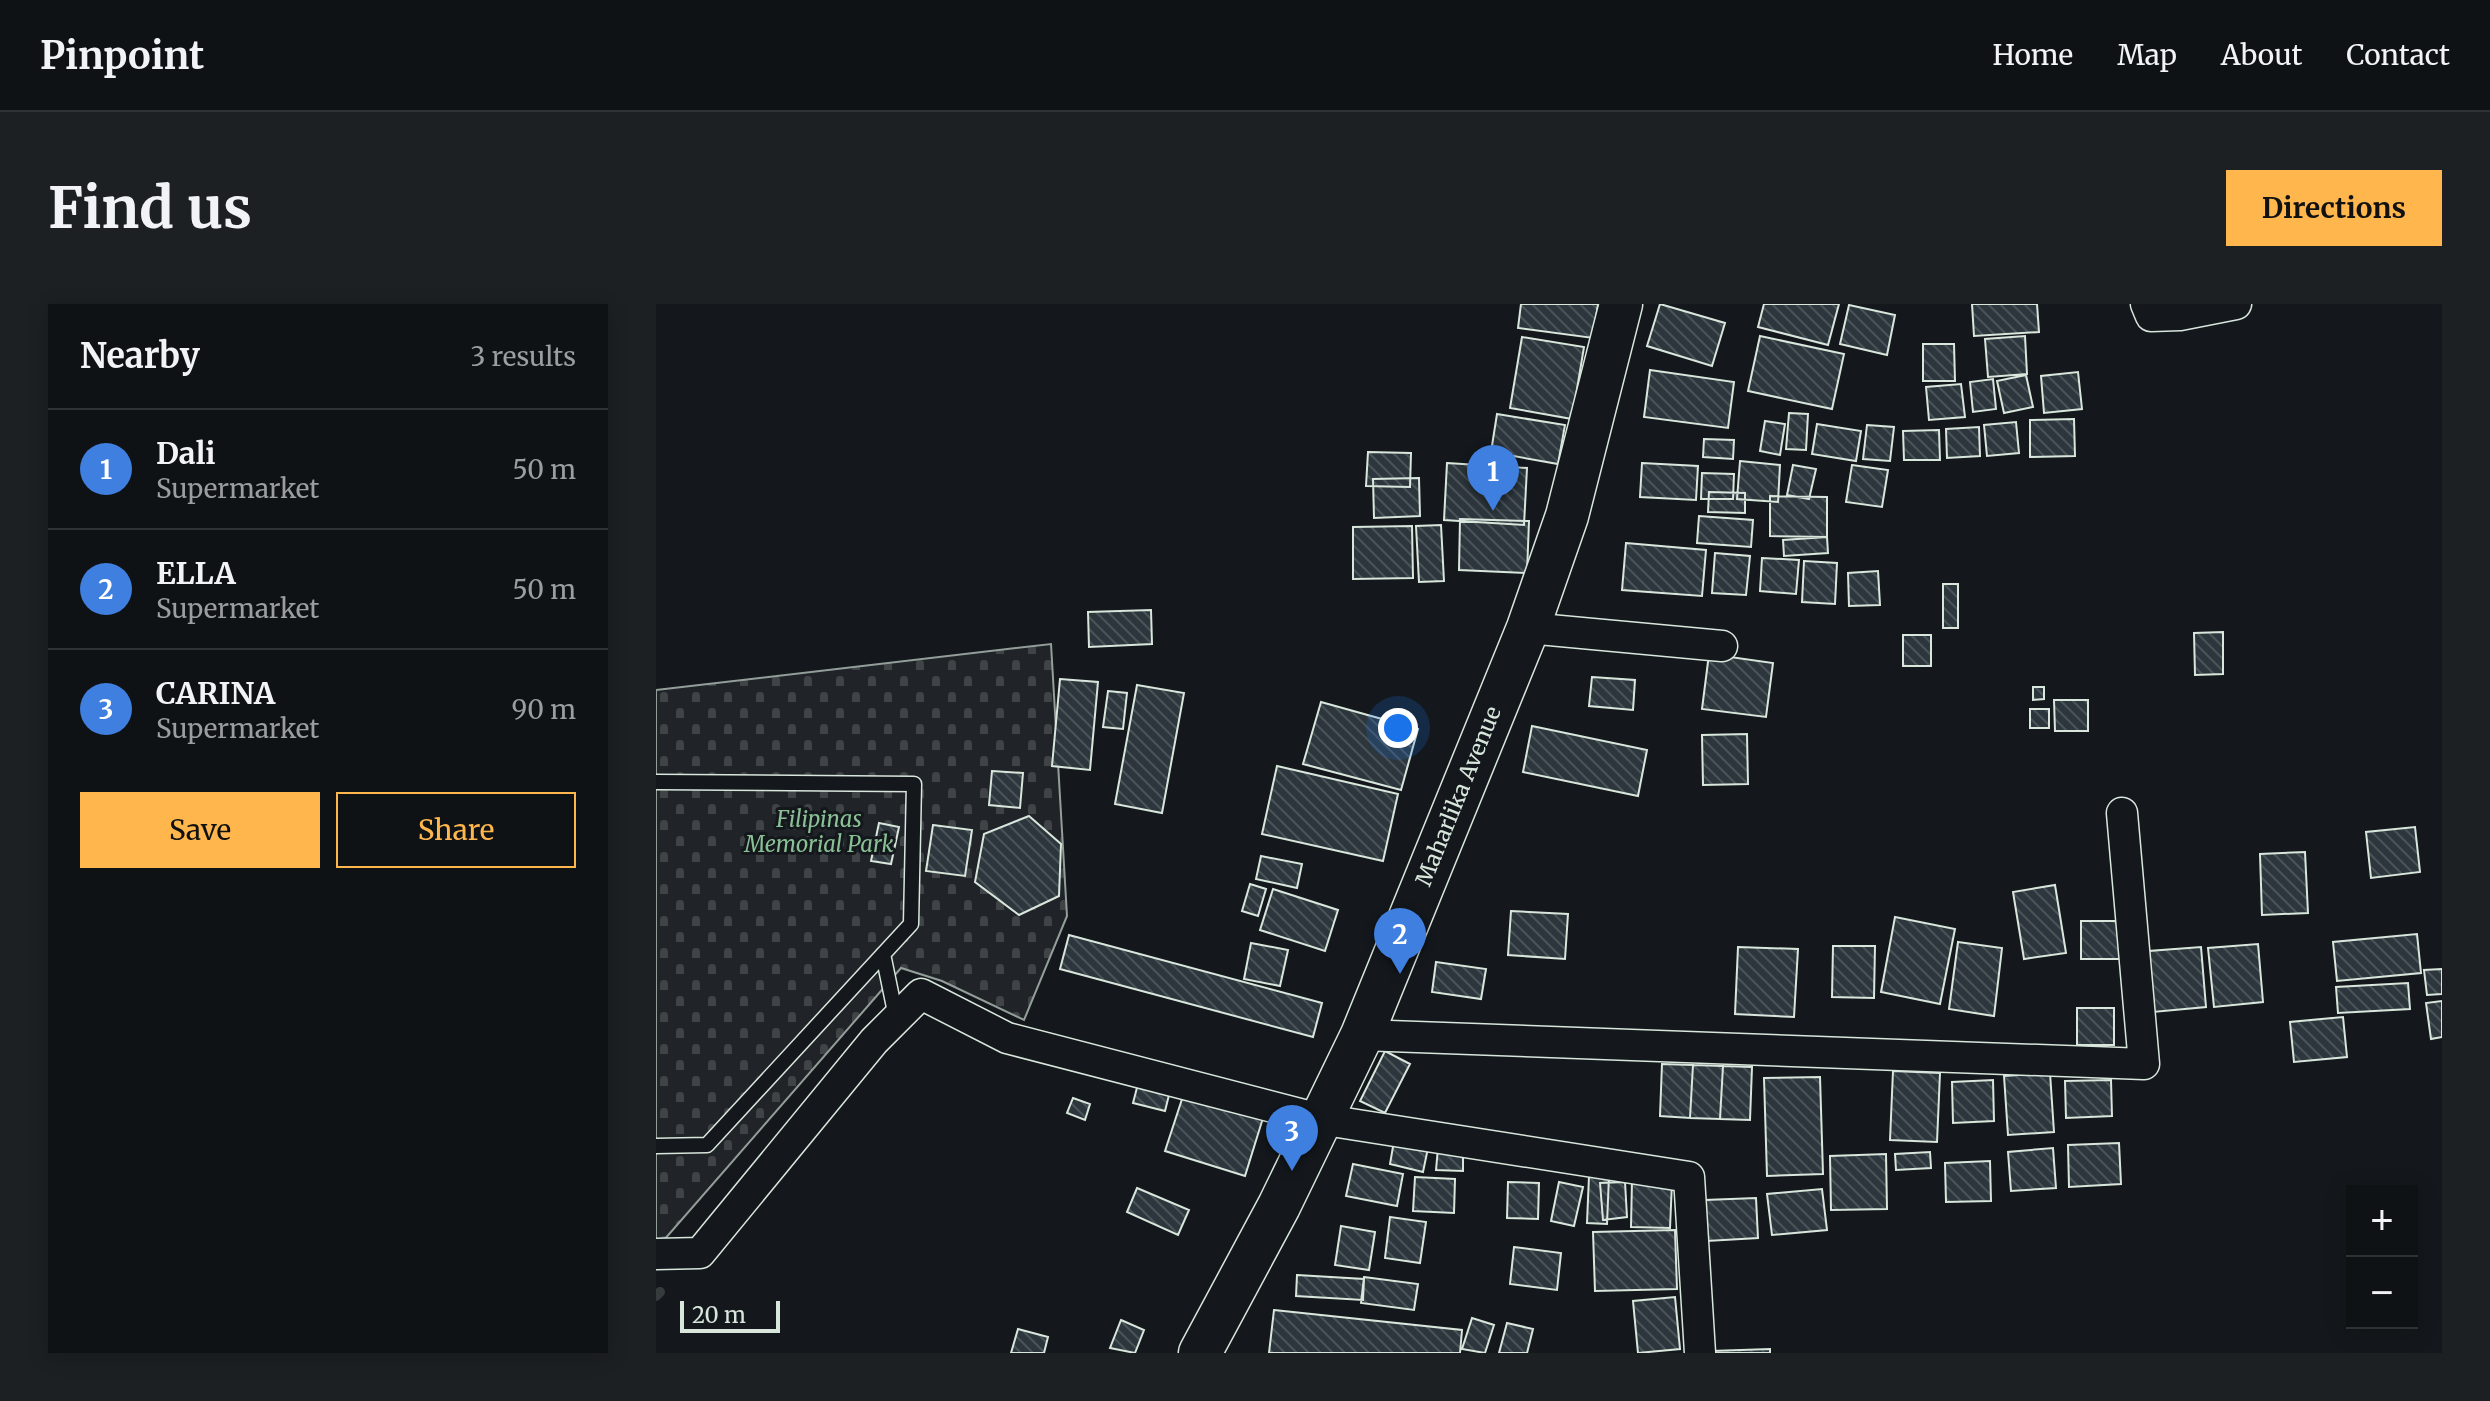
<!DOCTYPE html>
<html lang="en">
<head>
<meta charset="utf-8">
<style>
	:root { --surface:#0f1215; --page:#1d2022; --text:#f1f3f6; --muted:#9b9ea0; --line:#2f3234; --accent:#ffb74d }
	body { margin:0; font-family:Merriweather,serif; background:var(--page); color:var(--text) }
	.controls { position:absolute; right:24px; bottom:24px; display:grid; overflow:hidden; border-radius:0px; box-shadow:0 4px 20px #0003 }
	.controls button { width:72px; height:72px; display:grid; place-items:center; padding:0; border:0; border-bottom:2px solid var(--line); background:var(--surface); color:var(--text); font:40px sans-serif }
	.scale { position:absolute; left:24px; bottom:20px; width:100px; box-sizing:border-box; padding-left:8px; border:4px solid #d8e6dc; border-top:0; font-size:22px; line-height:28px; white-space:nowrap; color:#d8e6dc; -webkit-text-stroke:6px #14181c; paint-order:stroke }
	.you { position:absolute; left:742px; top:424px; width:28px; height:28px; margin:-20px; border:6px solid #fff; border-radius:50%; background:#1a73e8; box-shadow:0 0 0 12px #1a73e833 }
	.badge { display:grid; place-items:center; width:52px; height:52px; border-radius:50%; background:var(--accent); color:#fff; font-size:26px; font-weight:700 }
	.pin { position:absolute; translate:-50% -66px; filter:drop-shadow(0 2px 4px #0008) }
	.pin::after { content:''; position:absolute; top:42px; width:28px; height:24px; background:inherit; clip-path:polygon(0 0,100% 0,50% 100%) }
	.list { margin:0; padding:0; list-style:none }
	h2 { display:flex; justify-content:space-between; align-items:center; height:104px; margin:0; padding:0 32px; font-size:34px }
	h2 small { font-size:26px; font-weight:400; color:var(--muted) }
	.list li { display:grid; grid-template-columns:52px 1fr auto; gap:24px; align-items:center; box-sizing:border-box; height:120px; padding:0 32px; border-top:2px solid var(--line) }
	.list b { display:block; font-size:30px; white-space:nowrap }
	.list p { margin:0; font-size:26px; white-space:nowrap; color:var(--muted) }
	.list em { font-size:26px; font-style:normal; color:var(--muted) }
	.actions { display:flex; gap:16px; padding:24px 32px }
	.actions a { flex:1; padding:18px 0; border:2px solid var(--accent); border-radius:0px; text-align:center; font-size:28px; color:var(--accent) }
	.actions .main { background:var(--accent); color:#111 }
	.map { position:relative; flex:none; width:1786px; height:1049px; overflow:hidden; border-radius:0px }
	header { display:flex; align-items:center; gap:48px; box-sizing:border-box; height:112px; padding:0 40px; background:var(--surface); border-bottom:2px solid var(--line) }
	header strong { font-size:38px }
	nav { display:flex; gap:44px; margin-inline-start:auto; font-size:28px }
	.intro { display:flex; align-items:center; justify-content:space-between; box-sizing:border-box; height:192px; padding:0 48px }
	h1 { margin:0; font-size:56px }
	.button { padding:20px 36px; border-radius:0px; background:var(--accent); color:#111; font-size:28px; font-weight:700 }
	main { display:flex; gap:48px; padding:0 48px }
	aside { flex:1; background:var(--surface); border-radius:0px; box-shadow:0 4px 20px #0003 }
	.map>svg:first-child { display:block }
	.cemetery { fill:url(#cemetery-stones); stroke:#939e99; stroke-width:2 }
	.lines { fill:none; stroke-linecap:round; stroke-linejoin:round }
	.stream { stroke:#363b3e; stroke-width:10 }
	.building { fill:url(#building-back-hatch); stroke:#d8e6dc; stroke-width:2 }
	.lane-casing { stroke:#d8e6dc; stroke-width:17 }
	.street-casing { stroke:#d8e6dc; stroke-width:33 }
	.secondary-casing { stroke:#d8e6dc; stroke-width:45 }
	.lane { stroke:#14181c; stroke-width:14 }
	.street { stroke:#14181c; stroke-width:30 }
	.secondary { stroke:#14181c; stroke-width:42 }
	.labels { text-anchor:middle; stroke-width:6; stroke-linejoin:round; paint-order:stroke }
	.street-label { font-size:22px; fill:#d8e6dc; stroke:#14181c }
	.park-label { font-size:22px; font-style:italic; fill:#8ac095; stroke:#14181c }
</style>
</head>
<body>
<header>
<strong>Pinpoint</strong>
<nav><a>Home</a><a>Map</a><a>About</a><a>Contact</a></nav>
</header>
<div class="intro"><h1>Find us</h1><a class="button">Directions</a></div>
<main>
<aside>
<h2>Nearby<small>3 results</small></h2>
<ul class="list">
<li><span class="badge" style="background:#3f7fe0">1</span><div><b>Dali</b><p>Supermarket</p></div><em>50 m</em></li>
<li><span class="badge" style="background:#3f7fe0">2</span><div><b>ELLA</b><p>Supermarket</p></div><em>50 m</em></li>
<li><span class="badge" style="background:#3f7fe0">3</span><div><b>CARINA</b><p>Supermarket</p></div><em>90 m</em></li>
</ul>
<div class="actions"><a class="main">Save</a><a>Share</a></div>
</aside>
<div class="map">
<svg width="1786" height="1049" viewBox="0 0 1786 1049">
	<defs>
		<pattern id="cemetery-stones" width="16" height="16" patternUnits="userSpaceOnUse" patternTransform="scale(2)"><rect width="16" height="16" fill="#202428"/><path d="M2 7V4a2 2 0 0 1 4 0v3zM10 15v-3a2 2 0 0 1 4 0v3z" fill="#404447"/></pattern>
		<pattern id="building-back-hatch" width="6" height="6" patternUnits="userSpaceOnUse" patternTransform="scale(2)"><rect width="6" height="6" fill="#2c363c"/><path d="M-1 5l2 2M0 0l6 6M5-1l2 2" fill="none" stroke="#4a5358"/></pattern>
	</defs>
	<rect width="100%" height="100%" fill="#14181c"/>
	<path class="cemetery" d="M395,340L411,612L368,716L286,677L245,664L8,936H0V386Z"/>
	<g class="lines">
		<path class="stream" d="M0,992L4,988"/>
	</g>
	<path class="building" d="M865,0H942L937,34L862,24Z
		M1004,0L1069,19L1056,62L991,42Z
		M1108,0H1183L1172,41L1102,23Z
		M1316,0H1381L1383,28L1318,32Z
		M1193,1L1239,11L1231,51L1184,40Z
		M1104,32L1188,50L1176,105L1092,87Z
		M1369,32L1371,70L1332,73L1329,35Z
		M866,33L928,43L916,115L854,104Z
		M1267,40H1298L1299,77H1267Z
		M994,66L1078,78L1072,124L988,113Z
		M1422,68L1426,105L1388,109L1385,72Z
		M1370,71L1377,103L1348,109L1341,77Z
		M1337,75L1340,105L1317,108L1314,78Z
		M1305,80L1309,113L1273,116L1270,83Z
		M1133,109L1152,110L1150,146L1130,145Z
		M841,110L909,121L902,160L835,148Z
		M1418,115L1419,152L1374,153V116Z
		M1109,117L1129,120L1124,151L1104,147Z
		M1360,118L1363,149L1331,152L1328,121Z
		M1161,120L1205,127L1200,157L1156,150Z
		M1211,121L1238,123L1234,157L1207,155Z
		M1323,123L1324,152L1291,154L1290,125Z
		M1283,126L1284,156H1248L1247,127Z
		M1048,135L1078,136L1077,155L1047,153Z
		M712,148L755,149L754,183L710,182Z
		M1084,157L1124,161L1122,198L1081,195Z
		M791,159L871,164L868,221L788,216Z
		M986,159L1042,162L1040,196L984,193Z
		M1137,161L1160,165L1153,195L1131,191Z
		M1196,161L1232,166L1226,203L1190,198Z
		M1046,169L1078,170L1077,195H1045Z
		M763,174L764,212L718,214L717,175Z
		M1053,188L1089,189V209L1052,208Z
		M1114,192L1171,193V233L1114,232Z
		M1043,212L1097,216L1095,243L1041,239Z
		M804,215L873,217L871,269L803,266Z
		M785,221L788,277L763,278L760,222Z
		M756,222L757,274L697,275V223Z
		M1171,233L1172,249L1128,252L1127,236Z
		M970,239L1050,246L1046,292L966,286Z
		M1059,249L1094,252L1090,291L1056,289Z
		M1106,254L1143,256L1140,290L1104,287Z
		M1148,257L1181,259L1179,300L1146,298Z
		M1222,267L1224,301L1193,302L1192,269Z
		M1287,280H1302V324H1287Z
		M495,306L496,340L433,343L432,308Z
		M1567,328V370L1539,371L1538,329Z
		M1247,331H1275V362H1247Z
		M1053,350L1117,359L1110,413L1046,405Z
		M936,373L979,376L977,406L933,402Z
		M404,375L442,378L434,466L396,462Z
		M481,381L528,389L506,509L459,500Z
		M1377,383H1388V395L1377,396Z
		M452,387L471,389L467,425L447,423Z
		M1398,396H1432V427H1399Z
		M665,398L762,425L745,486L647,460Z
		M1374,405H1393V424H1374Z
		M876,422L991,446L982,492L867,468Z
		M1091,430L1092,480L1047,481L1046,431Z
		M621,462L742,490L727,557L606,530Z
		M336,467L367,469L364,504L333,501Z
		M373,512L405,540L403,592L363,611L319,578L328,530Z
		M223,519L243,523L235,560L215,557Z
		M277,521L316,526L309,572L270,567Z
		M1759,523L1764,568L1715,574L1710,528Z
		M1649,548L1652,609L1606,611L1604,550Z
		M605,552L646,560L641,584L600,575Z
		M594,580L610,585L602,612L586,607Z
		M1399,581L1410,649L1368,655L1357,588Z
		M617,585L682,606L669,647L604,626Z
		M855,607L912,610L909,655L852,651Z
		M1239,613L1299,625L1284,700L1225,688Z
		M1425,617H1469V655H1425Z
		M1761,630L1765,669L1681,677L1677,638Z
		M413,631L666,699L657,733L404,665Z
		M1302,638L1346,644L1338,712L1293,705Z
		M595,639L632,646L624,682L588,675Z
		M1602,640L1607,698L1558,703L1552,644Z
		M1177,642H1219L1218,694L1176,693Z
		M1082,643L1142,645L1138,713L1079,710Z
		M1545,643L1550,703L1497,708L1493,647Z
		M780,658L830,665L825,695L776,688Z
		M1786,665V690L1771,691L1768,666Z
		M1752,679L1754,705L1682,709L1680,683Z
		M1786,697V733L1775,735L1770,699Z
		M1421,704H1458V741H1421Z
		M1687,713L1691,753L1638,758L1634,718Z
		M729,747L754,760L729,809L704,797Z
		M1006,760L1037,761L1034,814L1004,812Z
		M1037,761L1067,762L1064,815L1034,814Z
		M1067,762L1096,763L1094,816L1064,815Z
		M1237,767L1284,769L1281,838L1234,836Z
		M1394,769L1398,828L1352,831L1348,772Z
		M1164,773L1167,870L1111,872L1108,774Z
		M483,776L515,783L509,807L477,799Z
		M1337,776L1338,817L1297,819L1296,778Z
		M1455,776L1456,812L1410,814L1409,777Z
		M528,789L607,814L589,872L509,847Z
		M417,794L434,800L429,816L411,809Z
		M738,837L772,844L767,868L734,860Z
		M1463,839L1465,880L1413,883L1412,841Z
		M782,844L807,845V867L780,866Z
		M1397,844L1400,884L1355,887L1352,848Z
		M1274,848L1275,864L1240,866L1239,850Z
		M1230,850L1231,905L1175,906L1174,852Z
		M1334,857L1335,897L1290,898L1289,859Z
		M697,860L747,870L741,902L690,892Z
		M933,872H953L951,920L931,919Z
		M759,873L799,875L798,909L757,907Z
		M976,876L1016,878L1014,924L975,923Z
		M852,878L883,879L882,915L851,914Z
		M903,878L927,883L918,922L895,917Z
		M969,878L971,913L947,916L944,879Z
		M481,884L533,906L522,931L471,908Z
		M1166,885L1171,926L1116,931L1111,890Z
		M1100,894L1102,934L1051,937L1049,896Z
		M734,913L770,918L764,959L729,954Z
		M685,922L719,928L713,966L679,961Z
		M1019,926L1021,985L939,987L937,928Z
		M858,943L905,949L901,986L854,980Z
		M641,971L708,975L707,996L640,992Z
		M708,973L762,980L758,1006L705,999Z
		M1019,993L1024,1045L982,1049L977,997Z
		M618,1006L806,1026L804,1049H613Z
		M816,1014L838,1021L829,1049L806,1045Z
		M465,1016L488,1026L479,1049L454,1044Z
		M851,1019L877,1025L871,1049H843Z
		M362,1025L392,1033L388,1049H355Z
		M1114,1045V1049H1057L1056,1047Z"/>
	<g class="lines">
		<g class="lane-casing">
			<path id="lane" d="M0,478L258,480L255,620L51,841L0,842
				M227,650L240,713"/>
		</g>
		<g class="street-casing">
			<path id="street" d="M1490,0L1495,12L1524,11L1580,0
				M872,324L1066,342
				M706,731L1488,760L1466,509
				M0,950L44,949L218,737L265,690L351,734L663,815L1033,873L1044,1049"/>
		</g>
		<g class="secondary-casing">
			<path id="secondary" d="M544,1049L623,902L706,731L872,324L911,212L965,0"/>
		</g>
		<use href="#lane" class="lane"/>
		<use href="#street" class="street"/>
		<use href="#secondary" class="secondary"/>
	</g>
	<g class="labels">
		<g class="street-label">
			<text transform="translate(802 492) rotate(-68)" y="8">Maharlika Avenue</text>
		</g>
		<g class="park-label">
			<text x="163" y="523">Filipinas<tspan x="163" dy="25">Memorial Park</tspan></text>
		</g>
	</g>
</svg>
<div class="controls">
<button>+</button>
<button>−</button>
</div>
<div class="scale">20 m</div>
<div class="you"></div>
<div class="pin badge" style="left:837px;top:207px;background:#3f7fe0">1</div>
<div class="pin badge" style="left:744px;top:670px;background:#3f7fe0">2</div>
<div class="pin badge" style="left:636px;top:867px;background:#3f7fe0">3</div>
</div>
</main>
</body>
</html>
